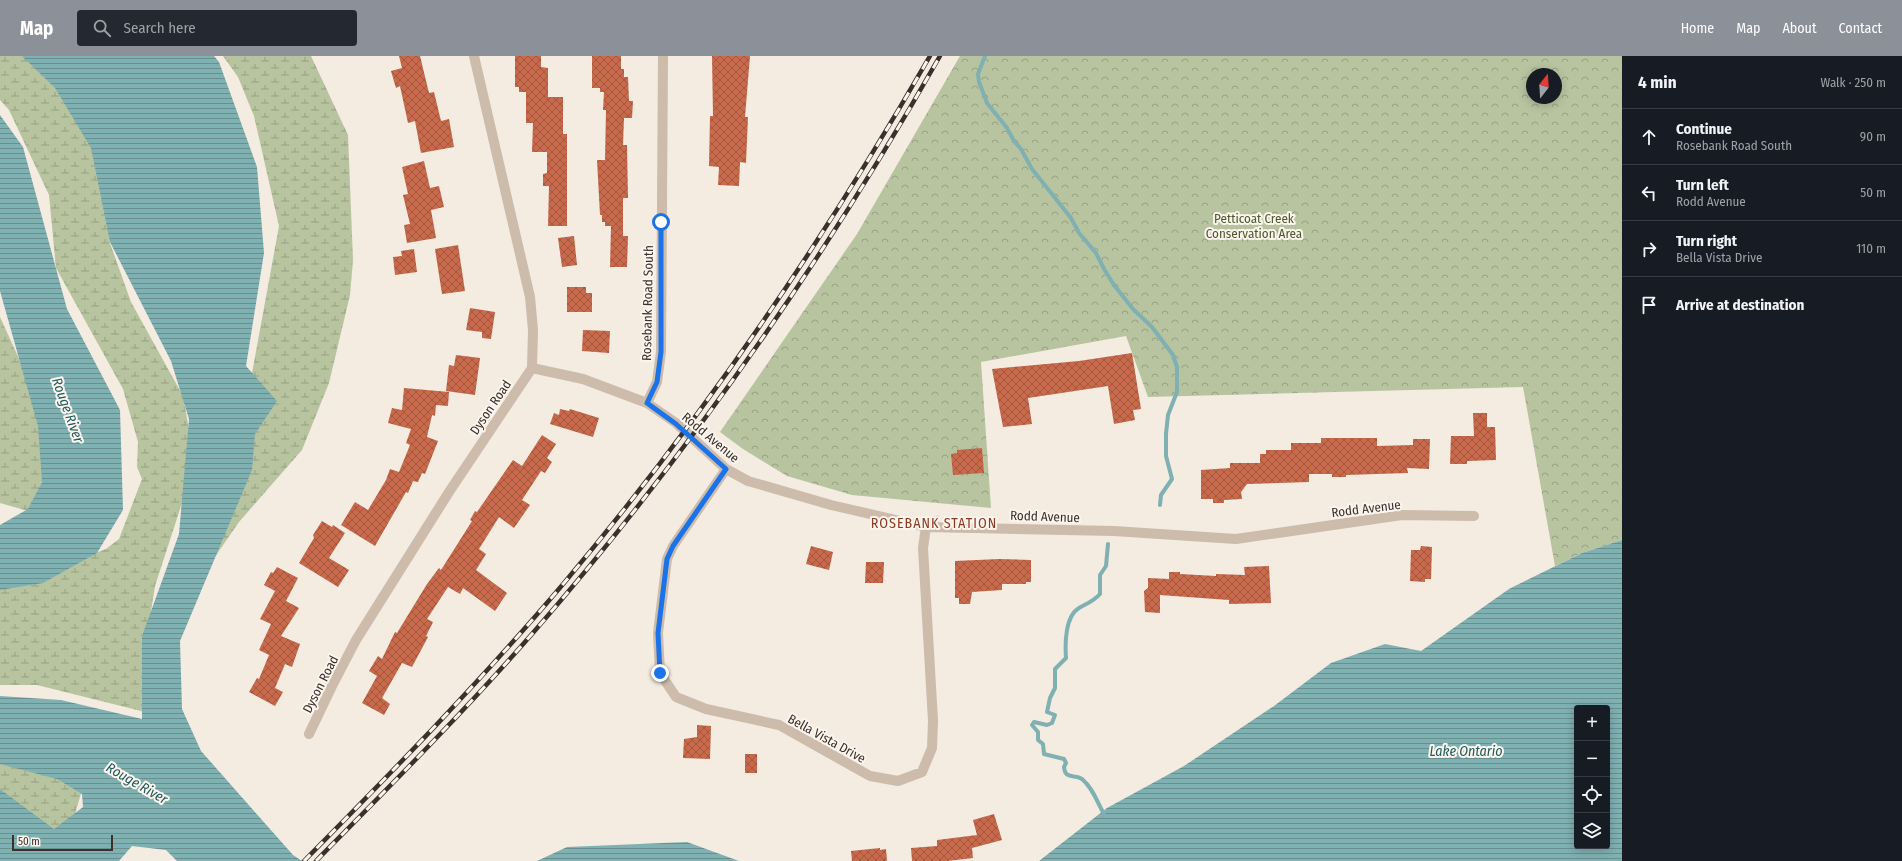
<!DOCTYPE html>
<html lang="en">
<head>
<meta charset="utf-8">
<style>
	:root { --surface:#171b24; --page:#242831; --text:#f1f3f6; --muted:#9ea1a6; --line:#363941; --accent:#8c9099 }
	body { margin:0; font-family:"Fira Sans Condensed",sans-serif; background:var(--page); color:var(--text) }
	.controls { position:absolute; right:12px; bottom:12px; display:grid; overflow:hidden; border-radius:4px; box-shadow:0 2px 10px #0003 }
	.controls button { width:36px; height:36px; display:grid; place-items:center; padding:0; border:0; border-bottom:1px solid var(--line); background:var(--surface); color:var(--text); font:20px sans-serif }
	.compass { position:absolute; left:1526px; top:12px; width:36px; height:36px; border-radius:50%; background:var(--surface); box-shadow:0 2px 10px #0003; rotate:17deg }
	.scale { position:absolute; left:12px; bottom:10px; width:101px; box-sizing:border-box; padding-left:4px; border:2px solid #3b302b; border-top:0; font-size:11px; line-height:14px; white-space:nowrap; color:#3b302b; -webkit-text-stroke:3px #fbf5ee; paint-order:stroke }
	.stop { position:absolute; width:12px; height:12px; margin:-9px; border:3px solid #1a73e8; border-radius:50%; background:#fff }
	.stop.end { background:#1a73e8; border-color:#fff; box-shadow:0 1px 4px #0008 }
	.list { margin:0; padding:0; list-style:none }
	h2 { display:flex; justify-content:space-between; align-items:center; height:52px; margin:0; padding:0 16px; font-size:17px }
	h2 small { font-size:13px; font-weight:400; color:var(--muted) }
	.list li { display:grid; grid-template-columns:26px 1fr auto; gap:12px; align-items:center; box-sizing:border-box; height:56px; padding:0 16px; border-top:1px solid var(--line) }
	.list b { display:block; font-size:15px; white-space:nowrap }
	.list p { margin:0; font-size:13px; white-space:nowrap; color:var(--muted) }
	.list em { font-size:13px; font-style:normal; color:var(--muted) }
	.icon { flex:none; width:22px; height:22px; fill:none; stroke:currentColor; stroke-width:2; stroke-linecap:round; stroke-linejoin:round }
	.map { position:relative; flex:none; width:1622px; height:805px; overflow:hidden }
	header { display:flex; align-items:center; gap:24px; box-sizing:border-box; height:56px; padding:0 20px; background:var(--accent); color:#fff }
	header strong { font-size:19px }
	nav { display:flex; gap:22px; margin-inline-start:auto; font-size:14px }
	.search { width:280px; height:36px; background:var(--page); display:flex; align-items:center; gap:10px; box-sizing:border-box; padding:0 14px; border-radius:4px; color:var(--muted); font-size:15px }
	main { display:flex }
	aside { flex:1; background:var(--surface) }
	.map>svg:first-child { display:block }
	.wetland { fill:url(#wetland-marsh) }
	.park { fill:url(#park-crowns); fill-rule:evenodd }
	.water { fill:url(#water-rules); fill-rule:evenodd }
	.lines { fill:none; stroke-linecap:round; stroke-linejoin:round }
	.stream { stroke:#7fb0b2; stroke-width:4 }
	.building { fill:url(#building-cross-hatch) }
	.street { stroke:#cdbbac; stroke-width:10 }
	.rail-casing { stroke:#3b302b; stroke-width:4.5 }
	.rail { stroke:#fbf5ee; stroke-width:3; stroke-dasharray:9; stroke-linecap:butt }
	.route { stroke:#1a73e8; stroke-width:5 }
	.labels { text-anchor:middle; stroke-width:4; stroke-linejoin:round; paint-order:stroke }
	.park-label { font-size:13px; fill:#4a5a2e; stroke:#fbf5ee }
	.street-label { font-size:13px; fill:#3b302b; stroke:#fbf5ee }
	.water-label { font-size:14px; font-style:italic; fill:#1f5a5e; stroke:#fbf5ee }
	.neighbourhood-label { font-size:14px; letter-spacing:1px; fill:#8c3b22; stroke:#fbf5ee }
</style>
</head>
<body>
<header>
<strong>Map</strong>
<div class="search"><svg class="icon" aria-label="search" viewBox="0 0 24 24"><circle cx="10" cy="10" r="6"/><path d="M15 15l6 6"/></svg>Search here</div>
<nav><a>Home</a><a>Map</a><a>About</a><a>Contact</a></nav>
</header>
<main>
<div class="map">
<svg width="1622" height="805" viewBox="0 0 1622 805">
	<defs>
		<pattern id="wetland-marsh" width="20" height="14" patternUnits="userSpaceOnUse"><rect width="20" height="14" fill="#b8c4a0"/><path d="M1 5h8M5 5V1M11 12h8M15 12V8" fill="none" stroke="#97a083"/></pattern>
		<pattern id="park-crowns" width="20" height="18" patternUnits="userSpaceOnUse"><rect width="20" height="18" fill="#b8c4a0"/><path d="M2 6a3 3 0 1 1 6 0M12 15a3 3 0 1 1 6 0" fill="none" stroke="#97a083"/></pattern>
		<pattern id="water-rules" width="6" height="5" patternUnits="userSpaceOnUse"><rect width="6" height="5" fill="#7fb0b2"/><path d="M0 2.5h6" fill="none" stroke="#699091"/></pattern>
		<pattern id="building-cross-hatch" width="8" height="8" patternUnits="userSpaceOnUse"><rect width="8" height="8" fill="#c8694b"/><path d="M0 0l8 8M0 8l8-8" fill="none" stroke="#a4573f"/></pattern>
	</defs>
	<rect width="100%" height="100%" fill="#f4ebe1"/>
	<path class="wetland" d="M0,0H38L107,112L110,187L131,246L183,340L195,407L155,530L143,606L149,657L37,629H0V523L43,517L106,493L119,483L142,423L137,411L138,386L123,333L56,212L49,139L9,54L0,44Z
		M223,0H311L348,79L353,204L350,239L329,327L302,394L239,466L192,534L246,350L279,170L254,60L238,21Z
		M0,261L26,318L45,378L46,410L36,446L28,455L0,447Z
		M0,700L85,724L70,775L59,789L0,743Z"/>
	<path class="park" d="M960,0H1622V484L1582,497L1555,510L1523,331L1148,341L1126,280L981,306L991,452L852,439L787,420L743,393L720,376L857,178ZM1532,18H1556V42H1532Z"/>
	<path class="water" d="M22,0H214L219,6L257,111L264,197L246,310L277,345L255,378L252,414L180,585L182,653L201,695L293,799L302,805H177L166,794L132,790L119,805H0V733L54,773L83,751L82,738L57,723L0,708V640L61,644L142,663V580L179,478L189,363L171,305L110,186L91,92L55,32Z
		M0,59L23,91L67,253L120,354L123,454L97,497L43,527L0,534V469L28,453L42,426L38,370L0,235Z
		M1622,484V805H1039L1107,752L1184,710L1274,650L1331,607L1385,588L1421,595L1509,533L1582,497ZM1577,652H1607V790H1577Z
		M687,786L739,805H537L567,791Z"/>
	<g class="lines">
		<path class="stream" d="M985,0L978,18L979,26L987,47L1007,72L1014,85L1021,93L1032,113L1071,162L1079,177L1096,197L1104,213L1114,229L1133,253L1152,271L1173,299L1177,311V336L1168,359L1166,378V400L1172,423L1161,439L1160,449
			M1105,760C1098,748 1093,732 1082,723C1075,718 1065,724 1064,711L1066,707L1064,703L1044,698L1043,688L1038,684V676L1032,669L1034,666L1047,669L1052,667L1055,659L1047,656L1050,642L1055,632V613L1066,602C1065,588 1065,560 1079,552C1086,548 1094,545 1100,538V519L1106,510L1108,488"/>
	</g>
	<path class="building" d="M399,0H420L429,37L434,36L441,65L449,63L454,91L421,97L415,65L408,67L400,30L396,32L391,15L402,12Z
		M515,0H541V11L548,12V41H563V78H567V170H548L549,130H543V118L547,117V96H532L533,67H526V36H519V31H515Z
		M592,0H621V13H624V21H628L629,45H633L632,62H624L623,89H627L628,142H623V180H628L627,211H610L611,170H605V166H602V159H600L597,104H605L606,54H603L604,36H600V32H592Z
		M712,0H750L745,61H748L746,107L740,106L739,130L718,129L719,111L709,110L710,60H713Z
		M424,105L430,132L439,130L444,151L431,154L436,182L407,187L404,169L410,168L403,139L408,138L402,111Z
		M574,180L577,209L562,211L558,182Z
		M458,189L465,235L442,238L435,193Z
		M414,193L417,216L395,219L393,201L402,200L401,195Z
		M567,231H586V237H592V256H567Z
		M470,252L495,256L491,283L482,282V276L466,274Z
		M583,274L610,275L609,297L582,295Z
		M1132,297L1141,353L1133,354L1135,364L1114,368L1108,330L1028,342L1032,368L1003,371L992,313L1079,305Z
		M456,299L480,302L475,339L446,335L449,309L454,310Z
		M404,332L449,336L448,350L436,349L435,360L432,359L427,381L438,385L425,418L422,417L418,426L413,425L408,437L406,436L375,490L341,469L355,446L368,454L386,424L390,413L399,416L410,389L406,387L411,373L388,367L392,352L402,354Z
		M560,353L569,355L570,353L599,362L593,381L550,368L554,357L559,359Z
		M1473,357H1487V371H1495L1496,404L1467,405V408H1450L1451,380H1474Z
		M542,379L556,388L547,402L552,406L545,417L541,415L522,444L530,449L514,472L499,461L479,493L486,498L476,514L507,537L495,555L463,532L460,538L448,531L427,563L433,566L426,580L428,581L412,611L402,607L382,642L390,648L384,659L362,647L377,620L369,615L378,600L382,603L395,576L397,577L427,528L439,512L441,514L472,465L470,464L475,455L477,456L513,404L522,410Z
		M1321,382H1377V390L1413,389V383H1430L1429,413L1407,412L1408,417L1346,419V421H1332V418H1309V426L1247,428L1241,436L1242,443L1224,444V447H1213V443H1201V414L1230,412V407H1260V398H1266V394H1291V387H1321Z
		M982,392L984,417L953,419L951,398L957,397V394Z
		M322,465L332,471L333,469L345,477L329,502L349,514L338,531L299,507L314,482L313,479Z
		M811,490L833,496L829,514L806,508Z
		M1421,490L1432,491L1431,523H1425V526L1410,525L1411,494H1420Z
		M999,503L1031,504V526H1026V528H1002V534L972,536L970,548H959V542H955V505Z
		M866,506H884L883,527H865Z
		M1269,510L1271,547L1229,548V544L1160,539V557L1145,556L1144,535L1148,532V522L1169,523V516H1180V518L1216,520V518L1245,519L1244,511Z
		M277,511L298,522L286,545L299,552L281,580L300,588L292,611L285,608L275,632L283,636L275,650L249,636L257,622L259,623L269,599L259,594L271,568L260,563L275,535L264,529L271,516L273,517Z
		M697,669L711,670L710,703L683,702L684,683L697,681Z
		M745,698H757V717H745Z
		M994,758L1002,784L972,792L973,802L947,805H912L911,792L937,790V784L977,779L973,764Z
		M880,792V794L886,793L887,805H852L851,795Z"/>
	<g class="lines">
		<path class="street" d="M532,312L583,323L647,347L676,367L726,413L748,425L831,449L926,471L1114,475L1236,483L1402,459L1474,460
			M647,347L657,326L661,296L663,0
			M726,413L673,490L667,503L658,577L660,617L676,641L706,653L779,669L870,720L898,725L922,716L932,692L933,665L923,492L926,471
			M309,678L332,630L356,584L449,436L532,312L533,274L530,241L474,0"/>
		<g class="rail-casing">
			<path id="rail" d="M304,805C393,715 482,624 564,527C702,363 823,186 930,0
				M316,805C389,731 463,657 532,578C687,400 823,206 940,0"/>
		</g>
		<use href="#rail" class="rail"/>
	</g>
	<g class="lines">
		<path class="route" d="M660,617L658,577L667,503L673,490L726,413L676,368L647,347L657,326L661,296V166"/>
	</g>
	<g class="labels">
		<g class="park-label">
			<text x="1254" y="167">Petticoat Creek<tspan x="1254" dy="15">Conservation Area</tspan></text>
		</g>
		<g class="street-label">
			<text transform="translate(647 247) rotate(-89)" y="5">Rosebank Road South</text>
			<text transform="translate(490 351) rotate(-56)" y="5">Dyson Road</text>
			<text transform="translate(711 381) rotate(40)" y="5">Rodd Avenue</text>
			<text transform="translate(1366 452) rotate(-7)" y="5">Rodd Avenue</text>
			<text transform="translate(1045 460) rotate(2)" y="5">Rodd Avenue</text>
			<text transform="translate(320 628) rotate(-63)" y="5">Dyson Road</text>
			<text transform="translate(827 682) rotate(29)" y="5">Bella Vista Drive</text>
		</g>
		<g class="water-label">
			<text transform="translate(68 354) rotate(70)" y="5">Rouge River</text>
			<text x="1466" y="700">Lake Ontario</text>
			<text transform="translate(137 727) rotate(30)" y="5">Rouge River</text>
		</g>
		<g class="neighbourhood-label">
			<text x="934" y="472">ROSEBANK STATION</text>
		</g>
	</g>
</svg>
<div class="controls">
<button>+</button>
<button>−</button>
<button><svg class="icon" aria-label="locate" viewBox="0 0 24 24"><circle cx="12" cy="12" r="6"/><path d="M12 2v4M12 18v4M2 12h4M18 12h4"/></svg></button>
<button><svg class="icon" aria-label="layers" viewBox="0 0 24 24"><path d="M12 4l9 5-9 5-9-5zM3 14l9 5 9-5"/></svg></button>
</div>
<svg class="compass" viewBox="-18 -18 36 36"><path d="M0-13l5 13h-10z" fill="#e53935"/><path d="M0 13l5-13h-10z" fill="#9ea1a6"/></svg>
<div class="scale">50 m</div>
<div class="stop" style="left:661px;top:166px"></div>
<div class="stop end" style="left:660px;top:617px"></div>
</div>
<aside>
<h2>4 min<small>Walk · 250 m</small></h2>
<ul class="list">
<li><svg class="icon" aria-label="ahead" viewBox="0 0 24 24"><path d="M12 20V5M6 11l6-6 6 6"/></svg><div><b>Continue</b><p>Rosebank Road South</p></div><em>90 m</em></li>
<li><svg class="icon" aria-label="left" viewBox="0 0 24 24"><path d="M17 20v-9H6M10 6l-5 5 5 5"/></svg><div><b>Turn left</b><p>Rodd Avenue</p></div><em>50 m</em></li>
<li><svg class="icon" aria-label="right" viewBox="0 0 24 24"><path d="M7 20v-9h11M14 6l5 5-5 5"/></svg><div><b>Turn right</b><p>Bella Vista Drive</p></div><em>110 m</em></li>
<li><svg class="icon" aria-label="arrive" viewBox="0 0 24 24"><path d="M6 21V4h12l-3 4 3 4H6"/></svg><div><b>Arrive at destination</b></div></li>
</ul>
</aside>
</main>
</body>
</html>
